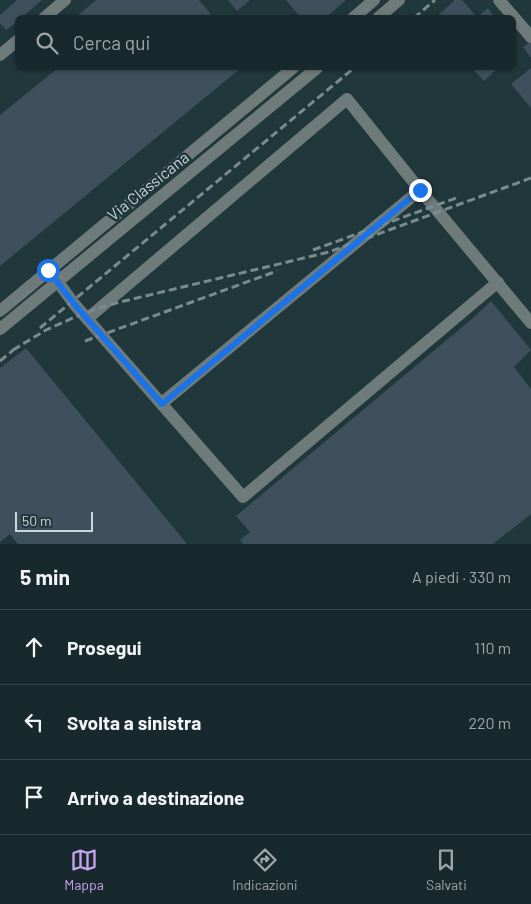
<!DOCTYPE html>
<html lang="it">
<head>
<meta charset="utf-8">
<style>
	:root { --surface:#18292d; --page:#253539; --text:#f1f3f6; --muted:#9fa6aa; --line:#364549; --accent:#c9a5ee }
	body { margin:0; font-family:Barlow,sans-serif; background:var(--page); color:var(--text) }
	.scale { position:absolute; left:15px; bottom:12px; width:78px; box-sizing:border-box; padding-left:5px; border:2px solid #cad7da; border-top:0; font-size:14px; line-height:18px; white-space:nowrap; color:#cad7da; -webkit-text-stroke:4px #20373c; paint-order:stroke }
	.stop { position:absolute; width:15px; height:15px; margin:-11px; border:4px solid #1a73e8; border-radius:50%; background:#fff }
	.stop.end { background:#1a73e8; border-color:#fff; box-shadow:0 1px 5px #0008 }
	.list { margin:0; padding:0; list-style:none }
	h2 { display:flex; justify-content:space-between; align-items:center; height:65px; margin:0; padding:0 20px; font-size:21px }
	h2 small { font-size:16px; font-weight:400; color:var(--muted) }
	.list li { display:grid; grid-template-columns:32px 1fr auto; gap:15px; align-items:center; box-sizing:border-box; height:75px; padding:0 20px; border-top:1px solid var(--line) }
	.list b { display:block; font-size:19px; white-space:nowrap }
	.list em { font-size:16px; font-style:normal; color:var(--muted) }
	.icon { flex:none; width:28px; height:28px; fill:none; stroke:currentColor; stroke-width:2; stroke-linecap:round; stroke-linejoin:round }
	.map { position:relative; flex:none; width:531px; height:544px; overflow:hidden }
	.search { position:absolute; background:var(--surface); box-shadow:0 1px 4px #0004; left:15px; right:15px; top:15px; height:55px; display:flex; align-items:center; gap:12px; box-sizing:border-box; padding:0 18px; border-radius:8px; color:var(--muted); font-size:19px }
	.sheet { height:290px; background:var(--surface) }
	nav { display:flex; justify-content:space-around; align-items:center; box-sizing:border-box; height:70px; border-top:1px solid var(--line); background:var(--surface); font-size:14px; color:var(--muted) }
	nav a { display:grid; justify-items:center; gap:2px }
	nav .on { color:var(--accent) }
	.map>svg:first-child { display:block }
	.building { fill:#3d505b }
	.lines { fill:none; stroke-linecap:round; stroke-linejoin:round }
	.minor { stroke:#6f7b7a; stroke-width:12 }
	.rail { stroke:#7a8b8f; stroke-width:3; stroke-dasharray:8 4; stroke-linecap:butt }
	.route { stroke:#1a73e8; stroke-width:6 }
	.labels { text-anchor:middle; stroke-width:5; stroke-linejoin:round; paint-order:stroke }
	.street-label { font-size:16px; fill:#cad7da; stroke:#20373c }
</style>
</head>
<body>
<div class="map">
<svg width="531" height="544" viewBox="0 0 531 544">
	<rect width="100%" height="100%" fill="#20373c"/>
	<path class="building" d="M17,0H42L21,18H18V21L6,30L0,23V15Z
		M96,0H199L214,18H75Z
		M228,0H250L237,11Z
		M286,0H346L325,18H301Z
		M455,0H462L477,17L488,8L495,18H435Z
		M530,42L531,44V58L523,47Z
		M58,68H241L0,266V115Z
		M472,68H498L484,81Z
		M531,68V108L511,84Z
		M491,301L531,350L514,367L531,389V514L493,544H243L240,540L250,532L236,516L473,318Z
		M26,348L187,544H18L10,534L0,542V368Z"/>
	<g class="lines">
		<path class="minor" d="M499,0L531,37
			M44,18L65,0
			M353,18L374,0
			M378,18L399,0
			M0,55L18,40
			M49,270L75,305L243,497L498,282
			M0,311L293,68
			M87,319L347,99L420,190L531,323
			M0,329L317,68
			M162,403L420,190"/>
		<path class="rail" d="M414,18L435,0
			M313,250L456,198
			M40,328L354,68
			M85,341L277,271
			M13,350L46,330L84,313L116,303L329,252L531,178
			M0,361L17,347"/>
	</g>
	<g class="lines">
		<path class="route" d="M48,270L75,305L162,404L420,190"/>
	</g>
	<g class="labels">
		<g class="street-label">
			<text transform="translate(148 186) rotate(-39)" y="6">Via Classicana</text>
		</g>
	</g>
</svg>
<div class="scale">50 m</div>
<div class="stop" style="left:48px;top:270px"></div>
<div class="stop end" style="left:420px;top:190px"></div>
<div class="search"><svg class="icon" aria-label="search" viewBox="0 0 24 24"><circle cx="10" cy="10" r="6"/><path d="M15 15l6 6"/></svg>Cerca qui</div>
</div>
<section class="sheet">
<h2>5 min<small>A piedi · 330 m</small></h2>
<ul class="list">
<li><svg class="icon" aria-label="ahead" viewBox="0 0 24 24"><path d="M12 20V5M6 11l6-6 6 6"/></svg><div><b>Prosegui</b></div><em>110 m</em></li>
<li><svg class="icon" aria-label="left" viewBox="0 0 24 24"><path d="M17 20v-9H6M10 6l-5 5 5 5"/></svg><div><b>Svolta a sinistra</b></div><em>220 m</em></li>
<li><svg class="icon" aria-label="arrive" viewBox="0 0 24 24"><path d="M6 21V4h12l-3 4 3 4H6"/></svg><div><b>Arrivo a destinazione</b></div></li>
</ul>
</section>
<nav>
<a class="on"><svg class="icon" aria-label="map" viewBox="0 0 24 24"><path d="M3 6l6-2 6 2 6-2v14l-6 2-6-2-6 2zM9 4v14M15 6v14"/></svg>Mappa</a>
<a><svg class="icon" aria-label="directions" viewBox="0 0 24 24"><path d="M12 3l9 9-9 9-9-9zM9 14v-3h6M13 9l2 2-2 2"/></svg>Indicazioni</a>
<a><svg class="icon" aria-label="saved" viewBox="0 0 24 24"><path d="M7 4h10v16l-5-4-5 4z"/></svg>Salvati</a>
</nav>
</body>
</html>
